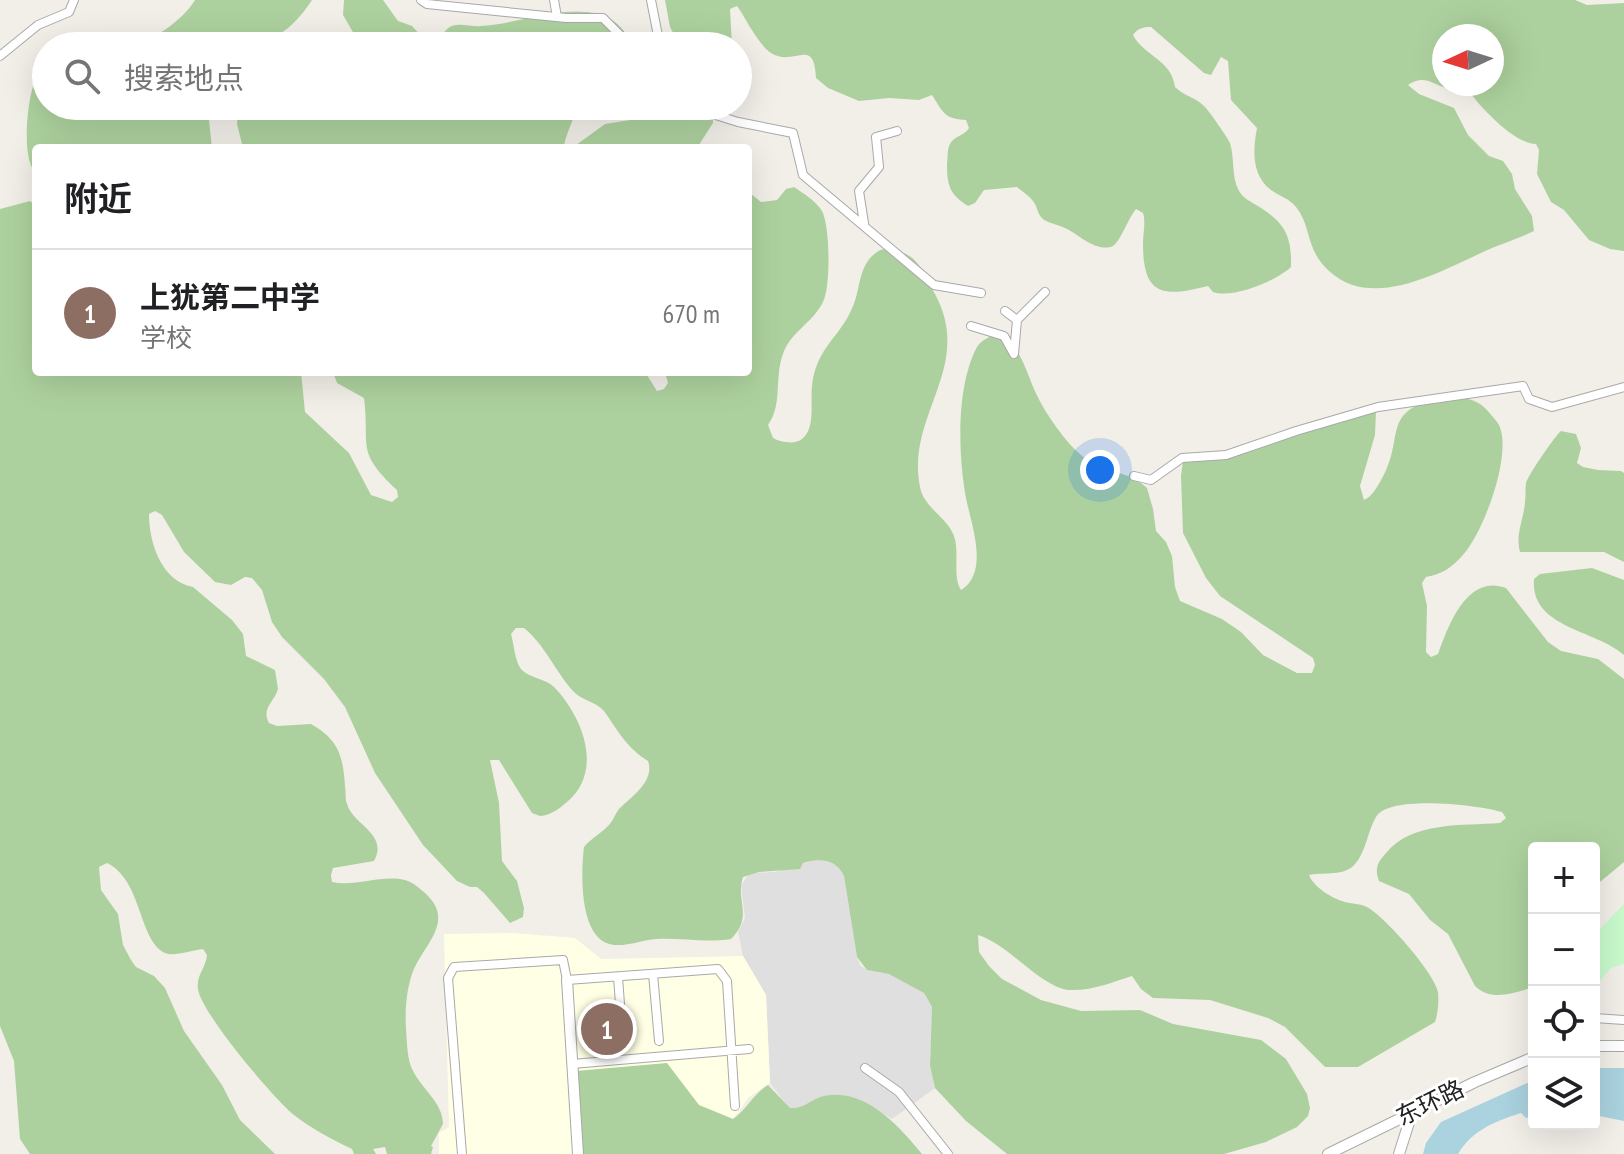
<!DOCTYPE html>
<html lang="zh">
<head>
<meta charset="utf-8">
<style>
	:root { --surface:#fff; --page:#f2f2f2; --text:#202124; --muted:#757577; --line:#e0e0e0; --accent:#d40000 }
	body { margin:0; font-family:"PT Sans Narrow","Noto Sans SC",sans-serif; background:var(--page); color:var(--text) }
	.controls { position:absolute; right:24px; bottom:24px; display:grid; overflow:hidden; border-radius:8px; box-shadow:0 8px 32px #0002 }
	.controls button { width:72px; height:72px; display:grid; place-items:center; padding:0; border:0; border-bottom:2px solid var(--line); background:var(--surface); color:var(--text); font:40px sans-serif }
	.compass { position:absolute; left:1432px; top:24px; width:72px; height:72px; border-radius:50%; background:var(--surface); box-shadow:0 8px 32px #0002; rotate:266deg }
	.you { position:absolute; left:1100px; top:470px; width:28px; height:28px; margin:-20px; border:6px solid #fff; border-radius:50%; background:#1a73e8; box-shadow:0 0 0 12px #1a73e833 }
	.badge { display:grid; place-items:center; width:52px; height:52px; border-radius:50%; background:var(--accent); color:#fff; font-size:26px; font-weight:700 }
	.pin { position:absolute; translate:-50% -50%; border:4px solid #fff; box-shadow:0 2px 8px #0006 }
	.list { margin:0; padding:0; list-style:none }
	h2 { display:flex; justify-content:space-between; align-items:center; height:104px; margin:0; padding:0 32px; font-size:34px }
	h2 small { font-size:26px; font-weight:400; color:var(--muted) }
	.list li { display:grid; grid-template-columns:52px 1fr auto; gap:24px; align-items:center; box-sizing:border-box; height:128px; padding:0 32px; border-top:2px solid var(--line) }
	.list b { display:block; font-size:30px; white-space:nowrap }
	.list p { margin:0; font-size:26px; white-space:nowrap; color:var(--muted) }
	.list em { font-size:26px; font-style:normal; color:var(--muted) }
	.icon { flex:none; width:44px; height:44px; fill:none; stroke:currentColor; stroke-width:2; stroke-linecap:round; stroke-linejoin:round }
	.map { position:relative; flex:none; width:1624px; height:1154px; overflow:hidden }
	.search { position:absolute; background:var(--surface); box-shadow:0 8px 32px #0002; left:32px; top:32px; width:720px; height:88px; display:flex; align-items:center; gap:20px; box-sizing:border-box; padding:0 28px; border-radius:44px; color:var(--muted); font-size:30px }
	.panel { position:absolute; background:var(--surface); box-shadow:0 8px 32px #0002; left:32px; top:144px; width:720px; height:232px; border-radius:8px }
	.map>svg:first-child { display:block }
	.residential { fill:#e0dfdf }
	.education { fill:#ffffe5 }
	.forest { fill:#add19e; fill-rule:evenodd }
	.park { fill:#c8facc }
	.water { fill:#aad3df }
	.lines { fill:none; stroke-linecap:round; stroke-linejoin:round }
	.minor-casing { stroke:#a9a9a9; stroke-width:10 }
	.tertiary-casing { stroke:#a9a9a9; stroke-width:12 }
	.minor { stroke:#fff; stroke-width:8 }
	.tertiary { stroke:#fff; stroke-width:10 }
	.labels { text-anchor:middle; stroke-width:6; stroke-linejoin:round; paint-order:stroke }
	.street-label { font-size:24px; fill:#222; stroke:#fff }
</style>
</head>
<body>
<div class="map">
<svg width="1624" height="1154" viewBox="0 0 1624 1154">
	<rect width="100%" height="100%" fill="#f2efe9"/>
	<path class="residential" d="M825,860L840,867L844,876L857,957L860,965L867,970L889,974L903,979L924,993L932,1007L930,1066L935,1088L892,1119L865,1103H811L797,1109L789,1108L770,1083L766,995L743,956L738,932L745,918L741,885L750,873L775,872L810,861Z"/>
	<path class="education" d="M513,933L575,938L601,959L743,956L766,995L770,1083L749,1097L733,1119L699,1105L582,1154H439V1133L449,1127L444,934Z"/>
	<path class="forest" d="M195,0H312C297,23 282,36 256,46H126C151,43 182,21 195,0Z
		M344,0H383L398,21L412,26L424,39L431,41L438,40C443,34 448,25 456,25C464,24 473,27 481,26C518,24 561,5 598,14C616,18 625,31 634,46H361L343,15Z
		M665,0H1575L1587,5L1624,3V251L1610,249L1589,240L1564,210L1551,202L1537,174L1539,150L1536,144C1514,144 1478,105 1466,87C1461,87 1457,90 1452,89C1436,88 1426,72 1408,85L1419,94L1454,108L1468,135L1489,156L1503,161L1512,174L1515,189L1532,216L1534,231C1518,239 1500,244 1483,252C1439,272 1372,311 1329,271C1305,249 1312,227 1296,207C1289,198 1279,196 1271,190C1251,175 1253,149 1257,128L1231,100L1228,61L1221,57L1211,75L1204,73L1151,27C1143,27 1138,28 1133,35C1144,56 1172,60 1175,87C1184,96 1197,98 1205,107C1209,111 1228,138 1230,143C1235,159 1231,176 1239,191C1243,198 1251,202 1258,206C1285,223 1292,236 1291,267C1276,281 1233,299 1213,292L1208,286C1164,297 1143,297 1143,244C1143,233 1146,223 1143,213L1136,209C1129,217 1120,242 1113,246C1097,253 1079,235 1067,229C1060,225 1051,224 1044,220C1038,215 1038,210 1035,204C1031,197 1023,192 1017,187L984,190L975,203L968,206C949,194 947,185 947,163C948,157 947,149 950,144C954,136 964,136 969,128L966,120C944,119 943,112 932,95L919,100L889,98L859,101L828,88L816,78C814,35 794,68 771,53C757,43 747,20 737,6L730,9L732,46H680L670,27ZM1444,36H1492V84H1444Z
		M46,69V106H212L209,120L212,148H36L35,172C22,158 27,108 32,90C34,82 41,75 46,69Z
		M238,106H616H583L576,109C573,122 564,138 564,148H243L237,124Z
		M665,106H702L713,109V123L697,148H572L605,124L643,118Z
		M748,168L750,193L761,202L777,200L786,189L794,187C803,193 816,201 822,211C830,226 831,286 823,302C812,324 791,331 783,354C774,378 783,404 768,425L773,438C780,442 795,445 802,439C816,428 810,401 812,386C816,347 841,337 853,306C861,288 858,265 877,252C887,245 901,251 911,257C920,263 926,278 931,287C979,365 905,412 920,487C924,508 947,517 954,536C960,553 952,576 961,590C990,572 971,524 966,498C958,455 956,386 977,347C981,340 990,337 997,333C1019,343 1025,368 1034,389C1040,403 1050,419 1060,432C1068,443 1079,455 1091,462C1110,472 1131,473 1147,488L1153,509L1156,531L1166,542L1172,556L1175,587L1180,601L1222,619L1241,632L1263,655L1297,673H1312L1315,665L1313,658L1220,596L1206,578L1183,533L1181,476L1183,461L1258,447L1307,423L1354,410L1376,412L1375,435L1360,486L1364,500C1372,496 1375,490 1380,482C1408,437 1376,407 1449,398C1463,396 1477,399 1487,410C1491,415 1496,420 1499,425C1513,454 1483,534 1462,556C1451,568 1442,574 1426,577L1422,583L1427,606L1426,652L1431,657L1438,654C1448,626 1467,573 1506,588L1548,642L1561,651L1598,659L1624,679V862L1594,887V848H1534V987C1514,993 1491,1002 1475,986L1448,934L1430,920L1409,894L1379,881C1374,868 1378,862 1386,853C1412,821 1463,826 1500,823L1506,818L1502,812C1479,805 1388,794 1376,817C1367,832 1366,855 1352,867C1341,876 1322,872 1309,875C1314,887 1330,897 1342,901C1350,904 1359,903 1367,907C1384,916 1434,972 1438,992C1439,1001 1438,1013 1435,1022L1358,1067H1325L1285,1027L1268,1018L1210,1000L1153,998L1141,989L1132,976C1113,982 1092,991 1070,990C1041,988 1010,945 978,935L979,952L989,966L1002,979L1041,1000L1081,1011L1140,1010L1173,1024L1261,1040L1286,1059L1307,1094L1310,1108L1308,1116L1297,1127L1266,1142L1224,1154H1007L966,1121L935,1088L930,1066L932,1007L924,993L889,974L867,970L857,957L844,876C836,859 820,858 803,863L800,869L759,872L743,877C735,901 754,916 731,939C707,943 682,938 657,939C642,940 629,946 614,945C578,942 581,871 584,847C591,838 602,833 609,825C613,821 615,814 619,809C632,796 655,781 648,761C627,748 618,731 604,711C595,701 582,701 573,691C555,671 545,645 524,628H516L511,634C514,644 515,663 522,670C530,678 546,679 554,687C583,717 604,771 567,802C559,809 551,815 540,816L532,813L499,760H490L499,803L502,861L517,881L524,908L523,917L510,923L484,893L477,887H470L457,881L423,845L375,773L345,707L324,679L282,637L272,622L262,590L252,578L245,577L231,585L215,582L184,552L162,515L155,511L149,514C149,542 161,581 193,587L232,620L243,634L246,656L275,670L278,689C274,703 261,708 269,723L277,726L311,724C339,740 343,756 345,786C346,791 345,799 347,804C353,825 389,834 374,861L333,868L331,875L332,882C356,887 381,874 405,880C413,882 419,888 425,893C457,922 422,945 412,974C406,993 405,1010 406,1029C407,1042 407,1060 413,1071C422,1089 443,1103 443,1124L431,1146L433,1147L431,1154H387L385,1147L373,1149L376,1154H354L352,1149C333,1140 310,1128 294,1115C274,1099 201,1013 198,989C196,975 206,968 207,955L203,949C192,950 174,957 165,953C138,940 143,881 107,863L99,867L101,890L118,914L123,945L131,960L136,967L154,976L165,988L184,1031L222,1085L240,1120L275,1154H30L20,1139L14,1061L0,1026V209L30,201L36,205V372H301L305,412L349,453L371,495L392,502L398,497L397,490C355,451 370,447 364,398L337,383L333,372H645L657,391L664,389L668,383L665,372H748Z
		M1561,431L1576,434L1581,448L1577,463L1583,467L1598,470L1621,471L1624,473V562L1604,552H1520C1515,534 1524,519 1525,502C1526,496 1525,489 1526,483C1528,475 1555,436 1561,431Z
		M1592,568L1624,580V655C1594,629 1530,628 1534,579L1540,574Z
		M667,1063L699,1105L733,1119C746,1110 754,1093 768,1085L790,1108C805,1109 811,1099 824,1096C865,1087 900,1127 922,1154H582L576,1071Z"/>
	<path class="park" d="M1624,904V964L1611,968L1594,988V935Z"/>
	<path class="water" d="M1594,1068H1624V1121L1594,1115Z
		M1534,1080V1116L1526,1118L1521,1113C1496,1121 1472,1130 1458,1154H1423L1426,1143L1441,1122Z"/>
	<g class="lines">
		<g class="minor-casing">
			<path id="minor" d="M421,0L427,4L566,18H603L631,46
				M554,0L557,17
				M651,0L660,46
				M0,56L38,25L69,12L74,0
				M687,106L738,122L793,133L803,175L934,285L981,293
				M864,223L859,191L879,167L876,137L897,131
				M1005,311L1017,320L1045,292
				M971,326L1004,336L1014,354L1017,320
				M1134,476L1151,480L1182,458L1226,455L1296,431L1378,407L1523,386L1529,399L1552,407L1624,387
				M653,974L659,1041
				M618,977L623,1045
				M1594,1018L1624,1020
				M572,1064L749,1049
				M865,1068L899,1092L948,1154
				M462,1154L448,978L454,967L563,960L567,980L718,969L727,981L735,1106"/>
		</g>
		<g class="tertiary-casing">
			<path id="tertiary" d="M567,980L578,1154
				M1594,1046H1624
				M1328,1154L1475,1082L1534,1057
				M1399,1154L1412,1113"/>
		</g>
		<use href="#minor" class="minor"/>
		<use href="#tertiary" class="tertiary"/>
	</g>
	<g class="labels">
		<g class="street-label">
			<text transform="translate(1430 1103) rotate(-26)" y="8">东环路</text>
		</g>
	</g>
</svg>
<div class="controls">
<button>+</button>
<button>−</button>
<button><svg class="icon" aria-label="locate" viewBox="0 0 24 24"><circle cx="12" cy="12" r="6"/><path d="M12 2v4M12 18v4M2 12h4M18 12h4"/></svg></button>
<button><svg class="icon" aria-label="layers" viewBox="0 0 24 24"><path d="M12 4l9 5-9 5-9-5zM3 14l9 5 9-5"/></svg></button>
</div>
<svg class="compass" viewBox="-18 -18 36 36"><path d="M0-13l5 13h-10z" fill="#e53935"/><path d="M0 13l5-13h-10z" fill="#757577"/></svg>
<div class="you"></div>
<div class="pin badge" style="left:607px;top:1029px;background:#8d6e63">1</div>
<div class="search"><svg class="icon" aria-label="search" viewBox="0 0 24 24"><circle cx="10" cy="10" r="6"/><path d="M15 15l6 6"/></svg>搜索地点</div>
<section class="panel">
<h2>附近<small></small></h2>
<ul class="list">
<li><span class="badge" style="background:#8d6e63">1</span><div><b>上犹第二中学</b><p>学校</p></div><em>670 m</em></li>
</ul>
</section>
</div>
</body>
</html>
